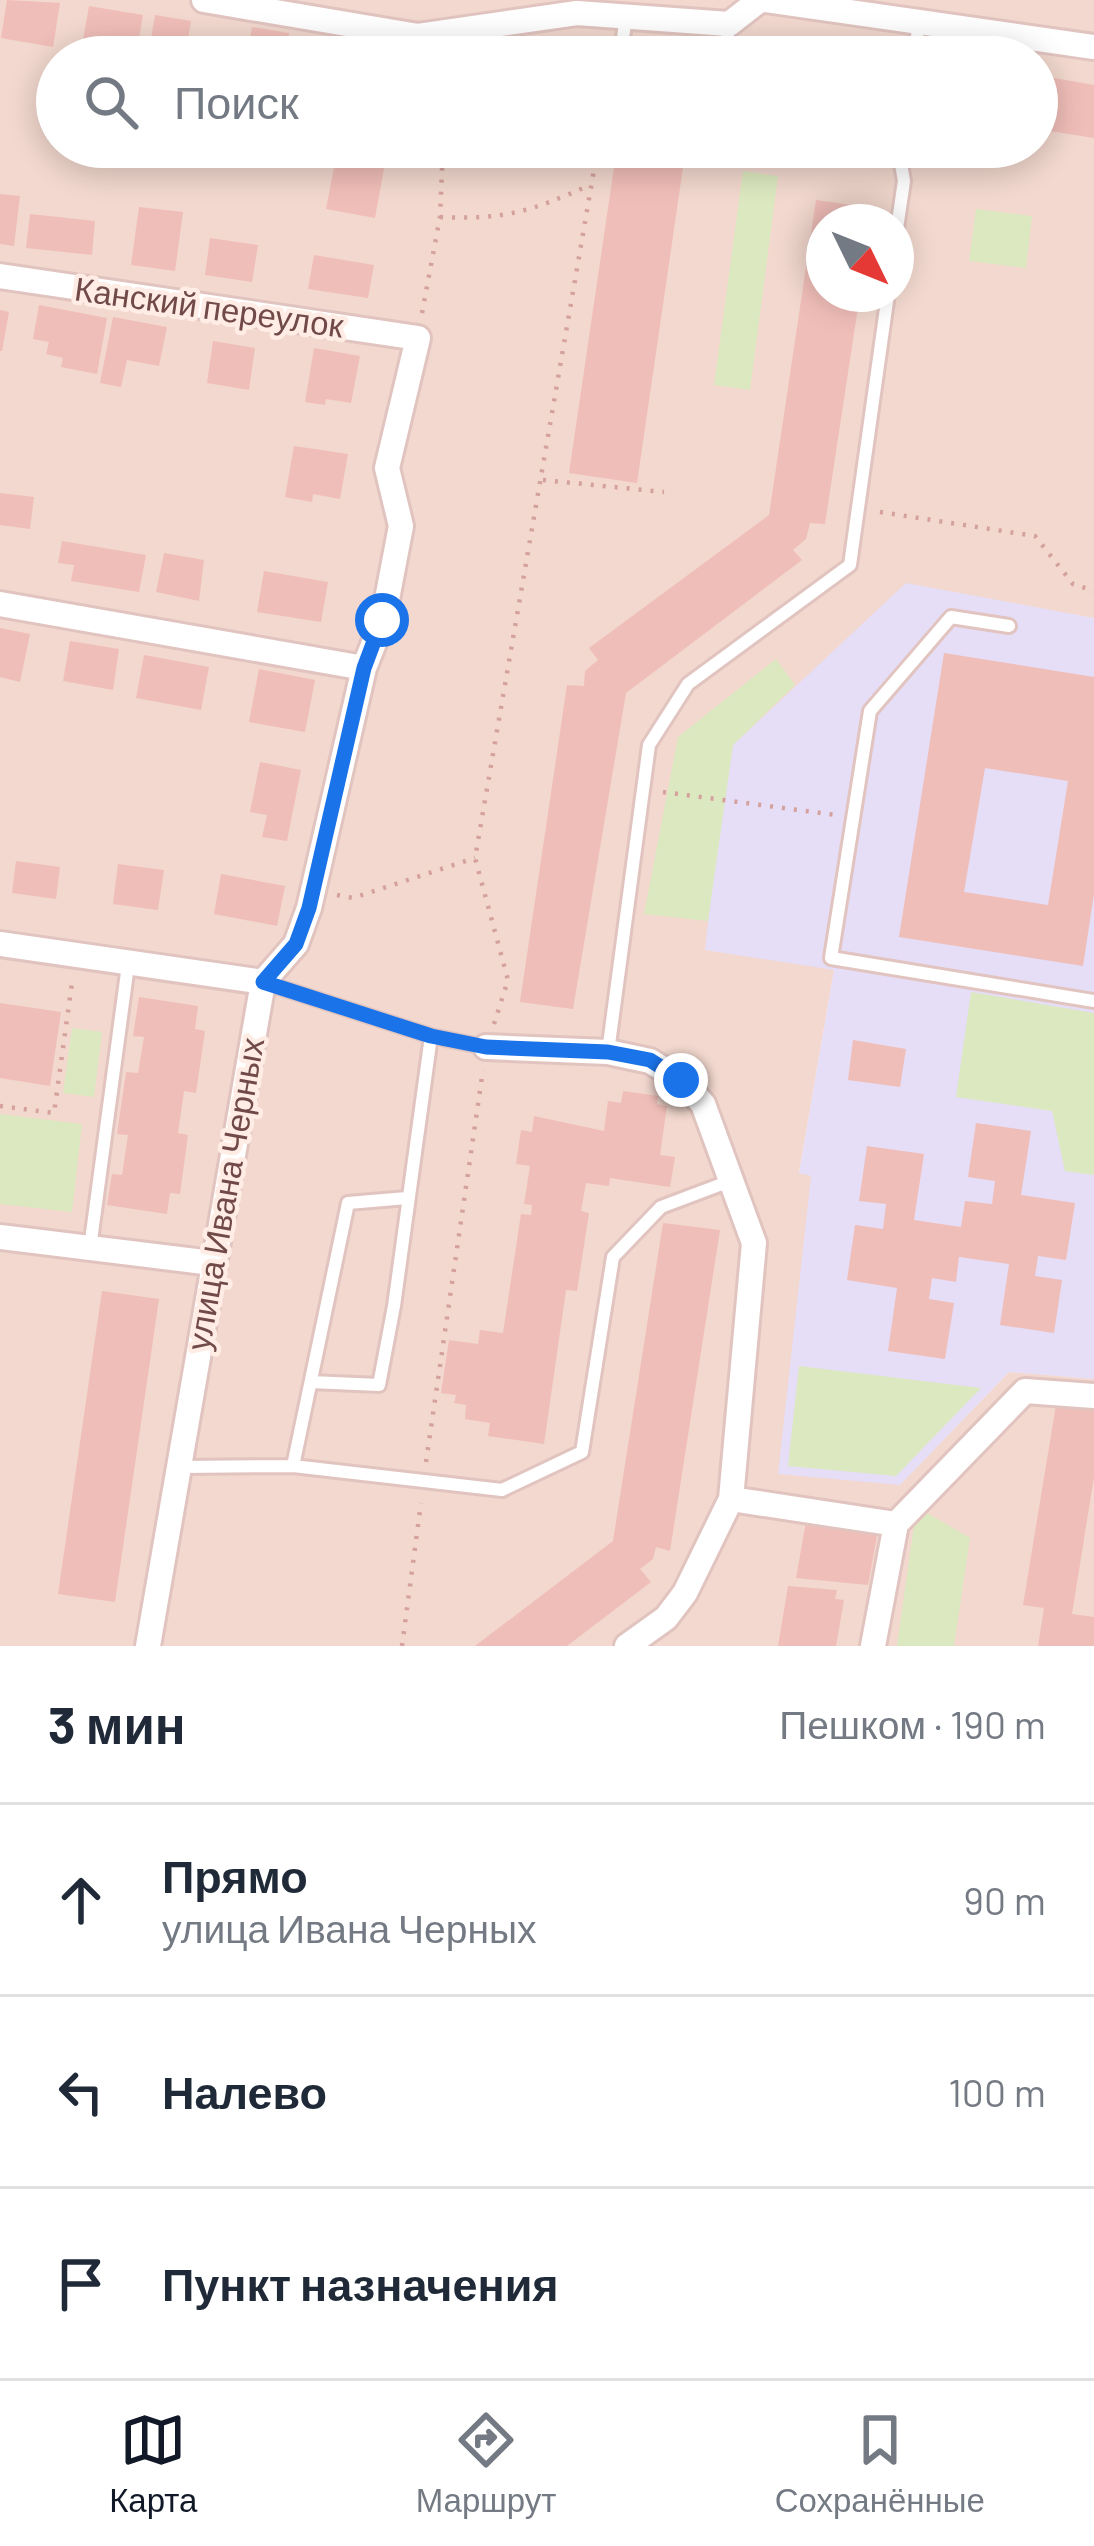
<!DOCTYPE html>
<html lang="ru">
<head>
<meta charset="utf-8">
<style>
	:root { --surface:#fff; --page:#f2f2f3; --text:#1f2937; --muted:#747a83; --line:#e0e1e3; --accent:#111827 }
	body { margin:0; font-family:Barlow,sans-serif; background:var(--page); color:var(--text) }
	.compass { position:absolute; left:806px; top:204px; width:108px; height:108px; border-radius:50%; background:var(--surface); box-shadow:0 6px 30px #0003; rotate:133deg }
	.stop { position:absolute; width:36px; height:36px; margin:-27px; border:9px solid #1a73e8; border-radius:50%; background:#fff }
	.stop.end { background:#1a73e8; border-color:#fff; box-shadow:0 3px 12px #0008 }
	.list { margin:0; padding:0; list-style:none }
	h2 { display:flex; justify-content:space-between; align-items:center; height:156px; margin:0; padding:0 48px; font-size:51px }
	h2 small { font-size:39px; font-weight:400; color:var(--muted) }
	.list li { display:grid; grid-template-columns:78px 1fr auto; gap:36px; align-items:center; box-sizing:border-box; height:192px; padding:0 48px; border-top:3px solid var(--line) }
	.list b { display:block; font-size:45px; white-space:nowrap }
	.list p { margin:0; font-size:39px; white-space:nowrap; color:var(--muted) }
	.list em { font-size:39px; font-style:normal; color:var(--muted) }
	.icon { flex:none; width:66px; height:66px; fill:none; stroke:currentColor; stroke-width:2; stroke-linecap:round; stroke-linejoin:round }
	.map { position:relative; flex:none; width:1094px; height:1646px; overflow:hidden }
	.search { position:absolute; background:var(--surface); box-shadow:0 6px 30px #0003; left:36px; right:36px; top:36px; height:132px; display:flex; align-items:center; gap:30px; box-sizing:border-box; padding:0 42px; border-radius:66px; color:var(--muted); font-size:45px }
	.sheet { height:732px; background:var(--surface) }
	nav { display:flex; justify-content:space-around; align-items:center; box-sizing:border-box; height:168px; border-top:3px solid var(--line); background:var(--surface); font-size:33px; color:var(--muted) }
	nav a { display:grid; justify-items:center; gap:6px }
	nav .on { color:var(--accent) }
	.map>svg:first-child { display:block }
	.residential { fill:#f2d8ce; fill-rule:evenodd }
	.education { fill:#e6ddf7 }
	.green { fill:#dce8bf }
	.building { fill:#f0beb8; fill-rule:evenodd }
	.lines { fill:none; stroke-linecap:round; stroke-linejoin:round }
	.service-casing { stroke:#e1c4bf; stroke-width:18 }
	.minor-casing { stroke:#e1c4bf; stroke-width:30 }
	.path { stroke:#d4a19c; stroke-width:4.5; stroke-dasharray:3 9; stroke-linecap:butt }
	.service { stroke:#fff; stroke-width:12 }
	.minor { stroke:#fff; stroke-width:24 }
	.route { stroke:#1a73e8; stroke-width:15 }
	.labels { text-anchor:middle; stroke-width:9; stroke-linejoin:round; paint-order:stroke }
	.street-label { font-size:33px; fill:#714a48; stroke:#ffede5 }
</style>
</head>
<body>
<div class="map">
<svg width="1094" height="1646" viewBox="0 0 1094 1646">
	<rect width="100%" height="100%" fill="#fbe8e0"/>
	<path class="residential" d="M0,0H1094V618L906,584L705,949L834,969L799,1172L811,1175L900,1485L1009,1372L1094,1379V1646H0ZM57,57H1037V147H57ZM824,222H896V294H824Z"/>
	<path class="education" d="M906,583L1094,618V1379L1009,1372L900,1485L778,1474L811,1176L799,1173L834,970L705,950L717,840L733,745Z"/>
	<path class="green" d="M743,171L778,176L750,390L714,385Z
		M976,209L1032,216L1026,268L969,261Z
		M776,659L795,685L733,745L708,921L644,914L678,737Z
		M971,992L1094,1013V1175L1065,1171L1052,1111L956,1097Z
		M72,1028L102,1032L94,1097L63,1093Z
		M0,1114L82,1124L72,1212L0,1204Z
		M799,1366L981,1388L896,1476L788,1466Z
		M922,1510L970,1538L954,1646H897L914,1525Z"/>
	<path class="building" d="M7,0L60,3L53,47L1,38Z
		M89,6L143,15L136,57H80Z
		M155,15L191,21L185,57H148Z
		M252,27L289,33L286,57H247Z
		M366,45L399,48L397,57H364Z
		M1037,75L1094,85V138L1037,129Z
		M338,147H388L375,218L326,209Z
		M617,147H686L637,483L569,473Z
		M0,194L20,196L14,246L0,244Z
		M816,200L873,208L871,222H824V294H860L825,524L810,523L806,539L793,550L802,560L626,693L573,1009L520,1002L567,685L584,686L585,671L598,660L589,648L769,515Z
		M139,207L183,212L175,271L131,265Z
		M30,214L95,221L92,255L26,248Z
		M210,238L258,245L252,282L205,275Z
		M314,255L374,265L368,298L308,289Z
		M39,305L107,318L97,374L61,367L63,358L46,354L49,342L33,339Z
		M0,310L9,312L2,351H0Z
		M113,317L167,327L159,366L127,360L121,387L100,383Z
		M213,341L255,348L249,390L207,383Z
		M314,348L360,356L351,403L326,399L325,405L305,402Z
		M294,446L348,454L340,499L313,494L312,502L285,497Z
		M0,493L34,497L30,529L0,525Z
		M62,541L146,555L139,592L71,581L74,565L58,563Z
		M164,553L204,560L199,601L156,592Z
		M264,571L328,582L321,622L257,612Z
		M0,628L30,634L20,682L0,677Z
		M70,641L119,649L113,690L63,681Z
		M944,653L1094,677V894L1083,966L899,937ZM985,768L1068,781L1048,905L964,892Z
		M144,655L209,667L201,710L136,698Z
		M259,669L315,680L305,732L249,722Z
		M260,762L301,770L287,841L262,837L267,815L250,812Z
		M16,861L60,867L56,899L12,893Z
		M118,864L164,870L158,910L113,904Z
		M221,874L285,886L277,926L214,914Z
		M139,997L198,1006L195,1029L205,1031L196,1093L184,1091L178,1133L188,1135L180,1194L170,1193L167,1214L107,1205L112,1174L122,1175L128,1135L117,1134L126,1072L138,1073L144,1037L133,1036Z
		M0,1003L61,1012L50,1086L0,1078Z
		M853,1040L906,1049L900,1087L848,1080Z
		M623,1091L658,1096L657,1104L667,1106L660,1155L675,1157L670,1187L610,1178L609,1186L586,1183L581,1211L589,1213L577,1291L566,1290L544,1444L488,1436L490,1423L465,1419L466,1405L454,1403L456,1395L441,1393L449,1340L478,1344L480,1330L503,1333L521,1214L531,1215L532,1205L524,1204L530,1166L516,1164L521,1130L532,1132L534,1116L604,1131L608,1101L621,1103Z
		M976,1123L1031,1131L1021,1195L1075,1203L1066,1260L1038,1256L1035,1276L1062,1280L1054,1333L1000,1325L1009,1264L959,1257L956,1282L932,1278L929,1299L954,1303L945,1359L888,1351L897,1288L847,1280L855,1225L883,1229L886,1204L859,1201L867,1146L924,1154L914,1220L961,1227L965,1201L992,1204L995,1181L968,1177Z
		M663,1223L720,1230L670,1551L656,1547L653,1559L640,1569L651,1582L567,1646H475L613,1541Z
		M102,1291L159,1299L115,1602L58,1594Z
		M1056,1405L1094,1411V1477L1072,1614L1094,1617V1646H1038L1044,1608L1023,1605Z
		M806,1522L878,1530L868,1585L796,1578Z
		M788,1586L837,1590L835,1599L844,1600L836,1646H778Z"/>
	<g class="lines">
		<g class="service-casing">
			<path id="service" d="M620,57L626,18
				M725,57L729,24
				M914,57L919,23
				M719,147L728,155
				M896,235L904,181L898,147
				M1009,626L951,617L870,711L831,958L1094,1001
				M263,982L431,1036L485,1047
				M608,1052L649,745L688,684L850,565L888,294
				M90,1248L128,965
				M311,1382L379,1385L394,1306L431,1036
				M293,1466L348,1203L407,1198
				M179,1467L293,1466L502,1490L582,1452L613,1257L661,1207L730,1181"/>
		</g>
		<g class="minor-casing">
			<path id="minor" d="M204,0L418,36L577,13L729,24L760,0
				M766,0L1094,47
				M0,276L418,338L387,468L401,526L383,620L364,668L309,908L296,944L263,982L148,1646
				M0,604L364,668
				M0,944L263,982
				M486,1047L608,1052L650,1061L681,1080L703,1104L754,1243L731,1499L685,1593L666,1618L627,1646
				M0,1237L212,1263
				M731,1499L896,1524L1025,1391L1094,1396
				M873,1646L896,1524"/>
		</g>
		<path class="path" d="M440,217C505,220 532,211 590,185
			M422,313L440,217L443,147
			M543,480L664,492
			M880,512L1035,536L1073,584L1094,591
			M663,792L836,815
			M337,895L353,898L475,858
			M494,1024L508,980L475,858L598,147
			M0,1106L54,1113L72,983
			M426,1462L483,1070
			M402,1646L421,1503"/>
		<use href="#service" class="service"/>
		<use href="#minor" class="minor"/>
	</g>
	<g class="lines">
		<path class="route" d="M382,620L364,668L309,908L296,944L263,982L431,1036L486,1047L608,1052L650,1060L681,1080"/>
	</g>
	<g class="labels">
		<g class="street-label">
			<text transform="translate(209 307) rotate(8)" y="12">Канский переулок</text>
			<text transform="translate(225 1194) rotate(-80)" y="12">улица Ивана Черных</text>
		</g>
	</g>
</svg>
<svg class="compass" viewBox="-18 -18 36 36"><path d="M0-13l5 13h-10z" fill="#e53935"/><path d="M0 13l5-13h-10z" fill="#747a83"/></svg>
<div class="stop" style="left:382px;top:620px"></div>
<div class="stop end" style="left:681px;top:1080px"></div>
<div class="search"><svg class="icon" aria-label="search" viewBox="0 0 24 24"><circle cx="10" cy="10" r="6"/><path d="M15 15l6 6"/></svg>Поиск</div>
</div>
<section class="sheet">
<h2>3 мин<small>Пешком · 190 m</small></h2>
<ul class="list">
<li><svg class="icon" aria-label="ahead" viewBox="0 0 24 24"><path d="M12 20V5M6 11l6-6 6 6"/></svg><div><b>Прямо</b><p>улица Ивана Черных</p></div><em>90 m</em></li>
<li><svg class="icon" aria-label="left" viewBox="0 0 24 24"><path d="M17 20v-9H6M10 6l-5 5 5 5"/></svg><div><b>Налево</b></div><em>100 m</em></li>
<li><svg class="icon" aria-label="arrive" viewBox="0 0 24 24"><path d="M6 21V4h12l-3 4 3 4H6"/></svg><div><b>Пункт назначения</b></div></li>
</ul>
</section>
<nav>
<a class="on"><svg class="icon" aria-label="map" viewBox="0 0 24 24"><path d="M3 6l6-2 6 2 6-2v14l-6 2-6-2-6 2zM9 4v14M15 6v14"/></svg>Карта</a>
<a><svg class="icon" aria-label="directions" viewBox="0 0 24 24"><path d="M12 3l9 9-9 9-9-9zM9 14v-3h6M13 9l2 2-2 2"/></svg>Маршрут</a>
<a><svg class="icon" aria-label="saved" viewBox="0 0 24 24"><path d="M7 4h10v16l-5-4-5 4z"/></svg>Сохранённые</a>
</nav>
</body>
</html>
